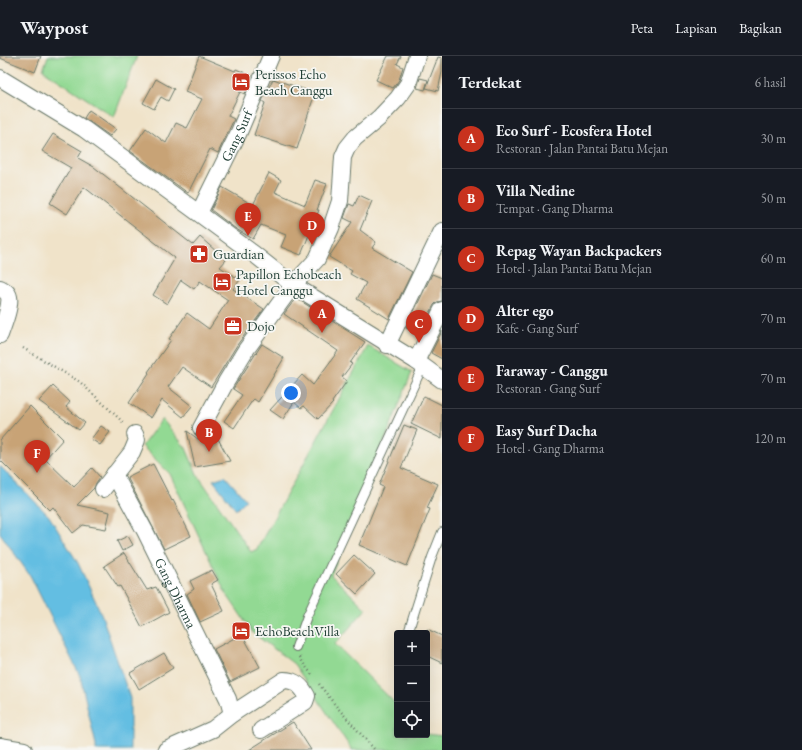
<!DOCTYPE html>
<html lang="id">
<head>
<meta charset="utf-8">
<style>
	:root { --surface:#171b24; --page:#242831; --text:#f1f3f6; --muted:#9ea1a6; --line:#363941; --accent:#c8321e }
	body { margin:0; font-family:"EB Garamond",serif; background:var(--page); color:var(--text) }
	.controls { position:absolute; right:12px; bottom:12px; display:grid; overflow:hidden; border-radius:4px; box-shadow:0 4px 16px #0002 }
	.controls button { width:36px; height:36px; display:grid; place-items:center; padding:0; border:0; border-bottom:1px solid var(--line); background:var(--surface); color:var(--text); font:20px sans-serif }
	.you { position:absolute; left:291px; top:337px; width:14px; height:14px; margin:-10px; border:3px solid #fff; border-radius:50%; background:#1a73e8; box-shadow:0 0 0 6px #1a73e833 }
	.badge { display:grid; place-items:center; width:26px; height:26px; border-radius:50%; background:var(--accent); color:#fff; font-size:13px; font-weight:700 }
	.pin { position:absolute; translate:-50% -33px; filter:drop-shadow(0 1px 2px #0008) }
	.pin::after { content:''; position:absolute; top:21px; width:14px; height:12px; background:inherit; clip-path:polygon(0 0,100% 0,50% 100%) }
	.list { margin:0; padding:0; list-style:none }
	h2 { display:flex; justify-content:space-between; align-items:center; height:52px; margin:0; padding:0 16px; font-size:17px }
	h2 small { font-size:13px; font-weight:400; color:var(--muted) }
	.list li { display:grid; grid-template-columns:26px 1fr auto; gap:12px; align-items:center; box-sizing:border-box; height:60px; padding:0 16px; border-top:1px solid var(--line) }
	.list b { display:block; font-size:15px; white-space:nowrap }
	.list p { margin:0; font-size:13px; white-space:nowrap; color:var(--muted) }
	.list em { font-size:13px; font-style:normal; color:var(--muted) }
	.icon { flex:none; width:22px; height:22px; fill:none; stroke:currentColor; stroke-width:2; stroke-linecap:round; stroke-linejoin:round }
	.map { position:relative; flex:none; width:442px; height:694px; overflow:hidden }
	header { display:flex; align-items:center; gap:24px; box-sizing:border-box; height:56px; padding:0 20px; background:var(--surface); border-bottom:1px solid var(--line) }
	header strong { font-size:19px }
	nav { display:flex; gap:22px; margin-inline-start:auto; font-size:14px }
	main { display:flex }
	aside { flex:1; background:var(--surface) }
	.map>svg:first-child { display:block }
	.green { fill:#92d993; stroke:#588b64 }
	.water { fill:#64bee2; stroke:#427e8b }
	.building { fill:#c8a376 }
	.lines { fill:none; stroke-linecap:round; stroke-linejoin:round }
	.lane-casing { stroke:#687768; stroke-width:10 }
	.street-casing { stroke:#687768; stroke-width:18 }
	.path { stroke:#687768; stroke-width:2.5; stroke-dasharray:1 3; stroke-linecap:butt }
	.lane { stroke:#fff; stroke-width:8 }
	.street { stroke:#fff; stroke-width:16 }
	.labels { text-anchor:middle; stroke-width:3.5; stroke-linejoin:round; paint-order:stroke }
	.poi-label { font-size:14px; fill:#1f3d34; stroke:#f6f6f2; text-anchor:start }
	.street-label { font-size:14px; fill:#1f3d34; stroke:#f6f6f2 }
</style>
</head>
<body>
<header>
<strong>Waypost</strong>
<nav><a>Peta</a><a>Lapisan</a><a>Bagikan</a></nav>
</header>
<main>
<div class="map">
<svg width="442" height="694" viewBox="0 0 442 694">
	<rect width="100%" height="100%" fill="#f6f6f2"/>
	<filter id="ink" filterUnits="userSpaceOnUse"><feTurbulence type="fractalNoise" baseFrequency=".025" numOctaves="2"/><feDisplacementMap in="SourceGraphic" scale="8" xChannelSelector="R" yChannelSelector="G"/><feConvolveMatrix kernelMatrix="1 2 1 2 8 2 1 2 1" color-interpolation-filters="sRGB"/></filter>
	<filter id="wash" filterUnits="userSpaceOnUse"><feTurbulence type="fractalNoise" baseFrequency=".012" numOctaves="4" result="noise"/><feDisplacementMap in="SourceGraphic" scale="16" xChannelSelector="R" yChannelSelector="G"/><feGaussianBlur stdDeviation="0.9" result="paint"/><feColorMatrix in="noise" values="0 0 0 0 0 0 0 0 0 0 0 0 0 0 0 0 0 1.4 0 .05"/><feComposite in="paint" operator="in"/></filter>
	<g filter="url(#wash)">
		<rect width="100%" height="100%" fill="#f0e3c9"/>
		<path class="green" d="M48,0H137L114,61L43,14Z
			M368,290L412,316L331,519L366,553L335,588L397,649V679L427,678L442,680V694H352L294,608L253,577L225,536L170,418L142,390L162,363L186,392L197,418L251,496L257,493Z"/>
		<path class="water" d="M0,410L49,460L78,507L101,557L130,642V694H96V689L80,620L31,521L0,477Z
			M225,420L246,444L236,454L213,424Z"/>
		<g id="blocks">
			<path class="building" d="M0,0H41L35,16L0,2Z
				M199,0L235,15L236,13L252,20L245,38L240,36L228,60L234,63L218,97L210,93L188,137L130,95L146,72L166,87L176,67L187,72L202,43L185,36Z
				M388,0H401L397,8L403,11L399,24L393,32L376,24Z
				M438,1L442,2V16L438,35L426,32Z
				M420,22L428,24L425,34L417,32Z
				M156,23L174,33L168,45L161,41L154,53L143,47Z
				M273,23L315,37L297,93L254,79L265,47L262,45Z
				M89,54L116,73L110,80L84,62Z
				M53,78L82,95L78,102L94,111L193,189L200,181L226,204L220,211L240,224L233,233L264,253L237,289L211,331L182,311L168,331L192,350L183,361L162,344L151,362L129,347L149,317L148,316L171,284L169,283L187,257L209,273L228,244L200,225L194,233L181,224L167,248L153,239L175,202L84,131L67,158L50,147L71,112L42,95Z
				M269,117L281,124L275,136L305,149L315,124L327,128L317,154H319L301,199L281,191L286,179L261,169L253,183L236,173L211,154L222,131L253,149Z
				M359,139L372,145L360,174L376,186L372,192L412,216L389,263L357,243L366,227L350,218L352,215L329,201L352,166L344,162L349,148L354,150Z
				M432,218L442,222V245L437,246L434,249L420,277L406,272Z
				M296,242L365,286L350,307L352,308L342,321L347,325L332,346L333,347L318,363L304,350L301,352L294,346L283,363L270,354L302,319L313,329L338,295L284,258Z
				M442,275V303L431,297Z
				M262,288L284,302L258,346L254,343L252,345L234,372L224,365L242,339L233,333Z
				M53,330L70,346L66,351L85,367L79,374L39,345Z
				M424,340L442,349V383L411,368Z
				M30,350L63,383L45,403L74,431L92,412L100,421L96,427L94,432L77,449L110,456L106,473L83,469L73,477L53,451L50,454L0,404V384Z
				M404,369L417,374L401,412L438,428L427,452L430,453L407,510L359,489L383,431L379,429Z
				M101,370L110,376L100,389L91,383Z
				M187,375L198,383L216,379L230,405L195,411Z
				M153,408L172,445L173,444L191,480L164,493L127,421Z
				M128,480L133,489L122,495L117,485Z
				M124,497L147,534L156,531L169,556L142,571L120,530L118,531L104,510Z
				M354,499L375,518L357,538L336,518Z
				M212,514L218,524L211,528L224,555L200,566L187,538L194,533L190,525Z
				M427,573L442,580V607L427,600Z
				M242,578L260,611L230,626L214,593Z
				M164,597L173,612L139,633L130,617Z
				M293,666L311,694H249Z"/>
		</g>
	</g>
	<g filter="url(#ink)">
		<use href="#blocks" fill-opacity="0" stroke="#687768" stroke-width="1"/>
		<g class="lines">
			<g class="lane-casing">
				<path id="lane" d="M408,577L432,501L442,476
					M296,591L307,560L423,310"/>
			</g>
			<g class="street-casing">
				<g id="street">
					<path d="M0,22L84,73L254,198L293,229L416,305L442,324"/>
					<path id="s1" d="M199,157L239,76L271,0"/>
					<path d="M0,232C4,234 8,236 9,241C11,250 3,270 0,279"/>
					<path d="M387,289L442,175"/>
					<path d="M416,305L442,254"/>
					<path d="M201,372L226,326L245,295L293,229L317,203L331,172L340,145L343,101L347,92L355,82L379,62L398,42L408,28L417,0"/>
					<path id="s2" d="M114,418L145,475L228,643L232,658"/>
					<path d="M103,433L132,396L137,384L135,378"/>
					<path d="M0,690L24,694"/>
					<path d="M166,694L213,673L232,658L284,624C296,624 302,631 307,640L305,646L261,674"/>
				</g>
			</g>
			<path class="path" d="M23,292L80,326L125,368
				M300,601L303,607L313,620
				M319,628L336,650L375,694"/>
			<use href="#lane" class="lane"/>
			<use href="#street" class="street"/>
		</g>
	</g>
	<defs>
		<g id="hotel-square" transform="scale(1)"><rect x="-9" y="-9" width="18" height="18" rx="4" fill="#c8321e" stroke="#f6f6f2"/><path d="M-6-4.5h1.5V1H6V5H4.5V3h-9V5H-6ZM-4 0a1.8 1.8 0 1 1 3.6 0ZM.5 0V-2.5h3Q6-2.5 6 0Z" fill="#fff"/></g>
		<g id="pharmacy-square" transform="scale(1)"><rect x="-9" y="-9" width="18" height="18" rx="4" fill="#c8321e" stroke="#f6f6f2"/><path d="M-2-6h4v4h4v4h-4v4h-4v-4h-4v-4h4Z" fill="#fff"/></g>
		<g id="office-square" transform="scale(1)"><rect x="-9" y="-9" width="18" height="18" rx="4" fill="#c8321e" stroke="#f6f6f2"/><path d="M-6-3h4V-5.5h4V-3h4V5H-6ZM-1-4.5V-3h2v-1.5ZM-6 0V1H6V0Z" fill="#fff"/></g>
	</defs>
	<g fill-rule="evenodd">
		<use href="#hotel-square" x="241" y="26"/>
		<use href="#pharmacy-square" x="199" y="198"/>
		<use href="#hotel-square" x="222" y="226"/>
		<use href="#office-square" x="233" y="270"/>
		<use href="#hotel-square" x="241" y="575"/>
	</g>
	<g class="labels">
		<g class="poi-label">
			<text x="255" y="23">Perissos Echo<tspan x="255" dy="16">Beach Canggu</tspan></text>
			<text x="213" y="203">Guardian</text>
			<text x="236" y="223">Papillon Echobeach<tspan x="236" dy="16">Hotel Canggu</tspan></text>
			<text x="247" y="275">Dojo</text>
			<text x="255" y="580">EchoBeachVilla</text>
		</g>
		<g class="street-label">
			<text dy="5" stroke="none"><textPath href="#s1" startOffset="86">Gang Surf</textPath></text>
			<text dy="5" stroke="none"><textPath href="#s2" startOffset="134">Gang Dharma</textPath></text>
		</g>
	</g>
</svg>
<div class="controls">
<button>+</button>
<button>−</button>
<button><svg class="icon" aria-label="locate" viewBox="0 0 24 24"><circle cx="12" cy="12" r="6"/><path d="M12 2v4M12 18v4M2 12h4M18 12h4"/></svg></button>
</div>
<div class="you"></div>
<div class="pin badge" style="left:322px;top:277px">A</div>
<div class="pin badge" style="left:209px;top:396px">B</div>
<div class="pin badge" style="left:419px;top:287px">C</div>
<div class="pin badge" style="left:312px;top:189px">D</div>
<div class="pin badge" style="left:248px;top:180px">E</div>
<div class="pin badge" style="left:37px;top:417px">F</div>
</div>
<aside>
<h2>Terdekat<small>6 hasil</small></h2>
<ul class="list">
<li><span class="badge">A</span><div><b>Eco Surf - Ecosfera Hotel</b><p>Restoran · Jalan Pantai Batu Mejan</p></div><em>30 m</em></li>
<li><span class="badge">B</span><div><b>Villa Nedine</b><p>Tempat · Gang Dharma</p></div><em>50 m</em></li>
<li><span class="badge">C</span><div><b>Repag Wayan Backpackers</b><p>Hotel · Jalan Pantai Batu Mejan</p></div><em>60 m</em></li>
<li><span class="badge">D</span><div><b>Alter ego</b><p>Kafe · Gang Surf</p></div><em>70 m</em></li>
<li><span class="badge">E</span><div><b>Faraway - Canggu</b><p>Restoran · Gang Surf</p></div><em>70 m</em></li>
<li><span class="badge">F</span><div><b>Easy Surf Dacha</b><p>Hotel · Gang Dharma</p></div><em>120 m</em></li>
</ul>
</aside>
</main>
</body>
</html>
